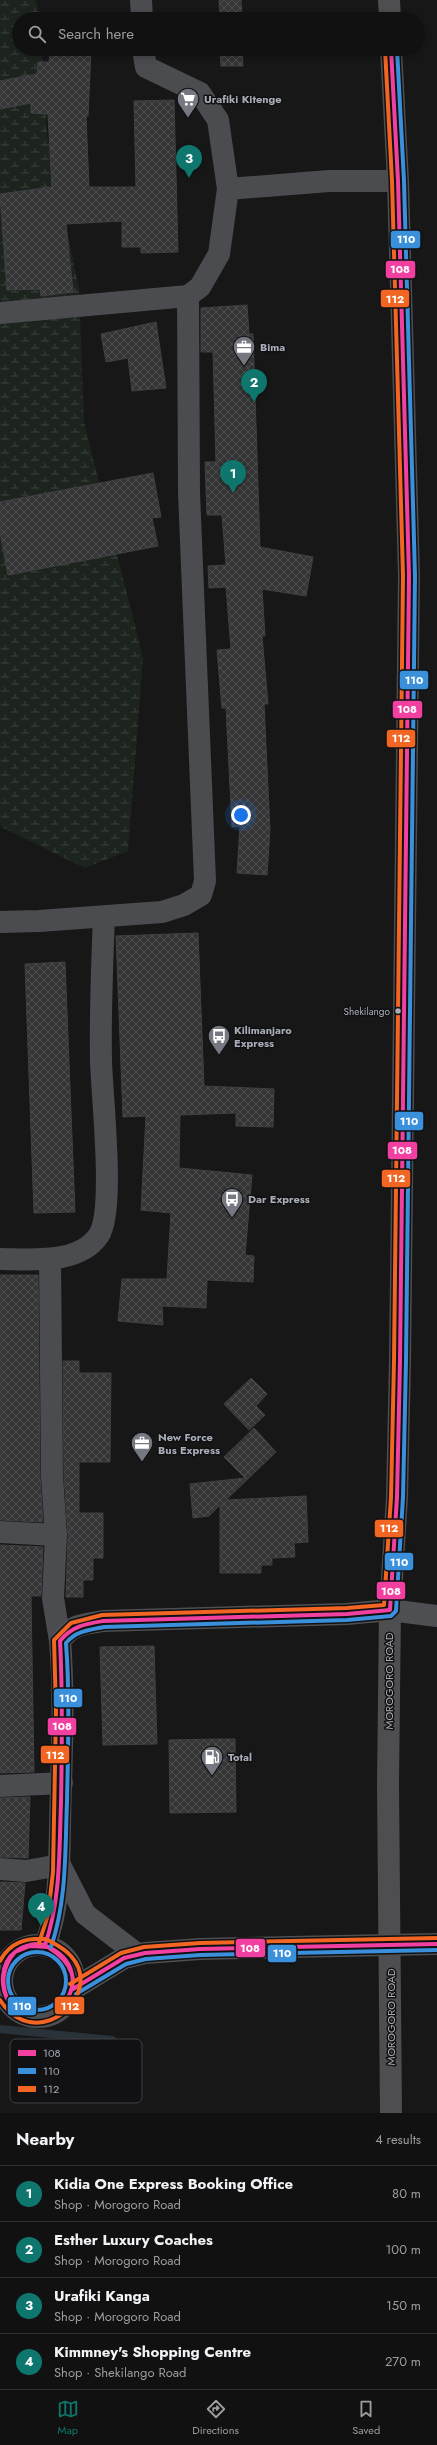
<!DOCTYPE html>
<html lang="en">
<head>
<meta charset="utf-8">
<style>
	:root { --surface:#111; --page:#1e1f1f; --text:#f1f3f6; --muted:#9c9d9f; --line:#303131; --accent:#0f766e }
	body { margin:0; font-family:Jost,sans-serif; background:var(--page); color:var(--text) }
	.you { position:absolute; left:241px; top:815px; width:14px; height:14px; margin:-10px; border:3px solid #fff; border-radius:50%; background:#1a73e8; box-shadow:0 0 0 6px #1a73e833 }
	.badge { display:grid; place-items:center; width:26px; height:26px; border-radius:50%; background:var(--accent); color:#fff; font-size:13px; font-weight:700 }
	.pin { position:absolute; translate:-50% -33px; filter:drop-shadow(0 1px 2px #0008) }
	.pin::after { content:''; position:absolute; top:21px; width:14px; height:12px; background:inherit; clip-path:polygon(0 0,100% 0,50% 100%) }
	.list { margin:0; padding:0; list-style:none }
	h2 { display:flex; justify-content:space-between; align-items:center; height:52px; margin:0; padding:0 16px; font-size:17px }
	h2 small { font-size:13px; font-weight:400; color:var(--muted) }
	.list li { display:grid; grid-template-columns:26px 1fr auto; gap:12px; align-items:center; box-sizing:border-box; height:56px; padding:0 16px; border-top:1px solid var(--line) }
	.list b { display:block; font-size:15px; white-space:nowrap }
	.list p { margin:0; font-size:13px; white-space:nowrap; color:var(--muted) }
	.list em { font-size:13px; font-style:normal; color:var(--muted) }
	.icon { flex:none; width:22px; height:22px; fill:none; stroke:currentColor; stroke-width:2; stroke-linecap:round; stroke-linejoin:round }
	.map { position:relative; flex:none; width:437px; height:2113px; overflow:hidden }
	.search { position:absolute; background:var(--surface); box-shadow:0 2px 6px #0003; left:12px; right:12px; top:12px; height:44px; display:flex; align-items:center; gap:10px; box-sizing:border-box; padding:0 14px; border-radius:22px; color:var(--muted); font-size:15px }
	.sheet { height:276px; background:var(--surface) }
	nav { display:flex; justify-content:space-around; align-items:center; box-sizing:border-box; height:56px; border-top:1px solid var(--line); background:var(--surface); font-size:11px; color:var(--muted) }
	nav a { display:grid; justify-items:center; gap:2px }
	nav .on { color:var(--accent) }
	.map>svg:first-child { display:block }
	.wetland { fill:url(#wetland-marsh) }
	.lines { fill:none; stroke-linecap:round; stroke-linejoin:round }
	.stream { stroke:#2a3239; stroke-width:8 }
	.building { fill:url(#building-cross-hatch); stroke:#3f4043 }
	.minor { stroke:#4b4c50; stroke-width:22 }
	.major { stroke:#4d4f52; stroke-width:22 }
	.highway { stroke:#4e4e51; stroke-width:22 }
	.bus-1-casing { stroke:#111113; stroke-width:7 }
	.bus-2-casing { stroke:#111113; stroke-width:7 }
	.bus-3-casing { stroke:#111113; stroke-width:7 }
	.bus-1 { stroke:#f240a1; stroke-width:4 }
	.bus-2 { stroke:#3a90db; stroke-width:4 }
	.bus-3 { stroke:#f26522; stroke-width:4 }
	.bus-dot { fill:#a8adb8; stroke:#111113; stroke-width:1.5 }
	.labels { text-anchor:middle; stroke-width:3; stroke-linejoin:round; paint-order:stroke }
	.bus-label { font-size:10px; fill:#a8adb8; stroke:#111113; text-anchor:end }
	.poi-label { font-size:11px; font-weight:bold; fill:#a8adb8; stroke:#111113; text-anchor:start }
	.street-label { font-size:11px; fill:#a8adb8; stroke:#111113 }
	.key { fill:#111113; stroke:#3e4045; stroke-width:1 }
	.key-label { font-size:11px; fill:#a8adb8 }
	.line-badge { stroke:#111113; stroke-width:1.5 }
	.badge-label { font-size:11px; text-anchor:middle; font-weight:bold; fill:#fff }
</style>
</head>
<body>
<div class="map">
<svg width="437" height="2113" viewBox="0 0 437 2113">
	<defs>
		<pattern id="wetland-marsh" width="20" height="14" patternUnits="userSpaceOnUse"><rect width="20" height="14" fill="#1d241e"/><path d="M1 5h8M5 5V1M11 12h8M15 12V8" fill="none" stroke="#3b413d"/></pattern>
		<pattern id="building-cross-hatch" width="8" height="8" patternUnits="userSpaceOnUse"><rect width="8" height="8" fill="#353536"/><path d="M0 0l8 8M0 8l8-8" fill="none" stroke="#4f5051"/></pattern>
	</defs>
	<rect width="100%" height="100%" fill="#171717"/>
	<path class="wetland" d="M0,0H36L40,19H19V49H42L47,135L79,289L84,422L143,658L128,851L85,868L1,827L0,822Z"/>
	<g class="lines">
		<path class="stream" d="M0,2029L112,2040"/>
	</g>
	<path class="building" d="M219,0H241L242,19H220Z
		M50,49H97L96,51H91L88,116H86L89,187H136L134,101L174,100L178,252L141,253V247H122V221L66,224L73,292L41,296L40,289L7,290L0,194L52,187L48,114L31,113V103L0,109V81L37,74L38,62H49Z
		M220,49H242L243,66H221Z
		M247,305L249,334H253L260,547L313,557L306,596L262,589L265,636H262L268,704H264L270,830L267,875L237,873L240,826L232,827L226,708H222L217,650L231,649L226,587L209,588L208,566L226,565L222,515H207L205,462H216L213,352H201V308Z
		M156,322L166,388L132,391L128,358L106,362L101,334Z
		M153,473L161,517L152,518L158,546L8,575L0,532V502Z
		M198,933L204,1086L274,1089L273,1127L236,1126V1113L180,1115L179,1168L252,1175L245,1255L254,1256L253,1282L207,1280L206,1308L162,1306L163,1325L118,1321L122,1279H167L171,1213L141,1210L146,1116L123,1117L116,936Z
		M65,962L75,1212L34,1213L25,964Z
		M0,1275H38L40,1476L43,1522L0,1520Z
		M63,1361H79V1373H111L110,1462H79V1513H103V1558H93V1580H83V1597H66L68,1536L64,1476Z
		M251,1378L267,1394L256,1406L265,1415L249,1430L224,1404Z
		M254,1428L276,1452L226,1500L306,1496L308,1542L294,1543L295,1557L272,1558V1565H261V1573H220V1505L209,1516L193,1518L190,1484L245,1478L224,1457Z
		M0,1545L43,1547L41,1596H31L34,1772L0,1773Z
		M154,1646L157,1744L103,1745L100,1647Z
		M216,1739H235L236,1812L170,1813L169,1740Z
		M30,1797L28,1858L0,1857V1798Z
		M0,1882L25,1883L21,1930H0Z"/>
	<g class="lines">
		<path class="minor" d="M141,0L142,19
			M228,189L329,181H398
			M0,313L188,296L200,287L219,254L228,189L218,120L200,93L146,67L143,49
			M0,922L39,921L162,912L184,905L201,895L205,881L189,493L188,296
			M0,1259C31,1259 79,1265 99,1235C115,1210 102,1097 101,1061C100,1013 102,965 104,917
			M50,1259L52,1476L56,1535L53,1598L60,1641
			M0,1532L56,1535
			M0,1786L62,1783
			M0,1869L26,1871L60,1865"/>
		<path class="major" d="M60,1865L85,1914L137,1954
			M2 1981a36 36 0 1 1 72 0a36 36 0 1 1-72 0Z
			M45,1945C60,1907 59,1867 60,1827C61,1765 65,1703 60,1641C73,1623 83,1625 103,1621L347,1614L390,1610L437,1616
			M73,1989L124,1958L145,1953L200,1949L437,1944"/>
		<path class="highway" d="M389,0L390,19
			M391,49L398,181L409,576L400,1361L397,1497L390,1610L388,1785L391,2113"/>
		<g class="bus-1-casing">
			<path id="bus-1" d="M45,1945C61,1899 59,1851 61,1803C62,1749 63,1695 60,1641C72,1626 85,1624 103,1621L347,1614L390,1610L397,1497L400,1361L409,576L398,181L391,49
				M48,1947C74,1958 81,1986 61,2006
				M48,1947C72,1962 83,1983 61,2006
				M15,1952C24,1945 38,1941 48,1947
				M15,1952L30,1946L48,1947
				M73,1989L124,1958L145,1953L200,1949L437,1944
				M9,2002C0,1988 0,1963 15,1952
				M9,2002C0,1985 2,1967 15,1952"/>
		</g>
		<g class="bus-2-casing">
			<path id="bus-2" d="M51,1947C67,1900 65,1851 67,1802C68,1749 70,1696 66,1643C76,1631 89,1630 104,1627L347,1620L391,1616L396,1611L403,1497L406,1361L415,576L404,181L397,49
				M8 1981a29 29 0 1 1 58 0a29 29 0 1 1-58 0Z
				M76,1994L126,1964L146,1959L200,1955L437,1950"/>
		</g>
		<g class="bus-3-casing">
			<path id="bus-3" d="M39,1943L48,1915L53,1872L56,1711L54,1640L71,1623L102,1615L347,1608L384,1605L391,1497L394,1361L403,576L392,181L385,49
				M0,1961C10,1942 26,1938 45,1939
				M70,1984L121,1953L144,1947L200,1943L437,1938
				M0,2000C36,2056 106,1995 71,1956C64,1948 57,1945 48,1940"/>
		</g>
		<use href="#bus-1" class="bus-1"/>
		<use href="#bus-2" class="bus-2"/>
		<use href="#bus-3" class="bus-3"/>
	</g>
	<defs>
		<g id="supermarket-pin" transform="scale(1.15)"><path d="M0 17L-7.5 6A9.5 9.5 0 1 1 7.5 6Z" fill="#757880" stroke="#111113"/><path d="M-6-5.5h2.5l.6 2H6L4.5 2H-2.5L-4.4-4H-6ZM-1.5 3.2a1.3 1.3 0 1 0 .1 0ZM3 3.2a1.3 1.3 0 1 0 .1 0Z" fill="#fff"/></g>
		<g id="office-pin" transform="scale(1.15)"><path d="M0 17L-7.5 6A9.5 9.5 0 1 1 7.5 6Z" fill="#757880" stroke="#111113"/><path d="M-6-3h4V-5.5h4V-3h4V5H-6ZM-1-4.5V-3h2v-1.5ZM-6 0V1H6V0Z" fill="#fff"/></g>
		<g id="bus-pin" transform="scale(1.15)"><path d="M0 17L-7.5 6A9.5 9.5 0 1 1 7.5 6Z" fill="#757880" stroke="#111113"/><path d="M-5-6H5V4H4V6H2V4H-2V6H-4V4H-5ZM-3.5-4V0h7V-4ZM-3.5 1.2v1.5H-2V1.2ZM2 1.2v1.5H3.5V1.2Z" fill="#fff"/></g>
		<g id="fuel-pin" transform="scale(1.15)"><path d="M0 17L-7.5 6A9.5 9.5 0 1 1 7.5 6Z" fill="#757880" stroke="#111113"/><path d="M-5.5-6h7V0h2V4h1.3V-2.5L3-4.5l.8-.8L6-3V5H2.5V1h-1V6h-7ZM-4.2-4.7v3.2H.2V-4.7Z" fill="#fff"/></g>
	</defs>
	<g fill-rule="evenodd">
		<use href="#supermarket-pin" x="188" y="99"/>
		<use href="#office-pin" x="244" y="347"/>
		<use href="#bus-pin" x="219" y="1036"/>
		<use href="#bus-pin" x="232" y="1199"/>
		<use href="#office-pin" x="142" y="1443"/>
		<use href="#fuel-pin" x="212" y="1757"/>
	</g>
	<circle class="bus-dot" cx="398" cy="1011" r="3.5"/>
	<g class="labels">
		<g class="bus-label">
			<text x="390" y="1015">Shekilango</text>
		</g>
		<g class="poi-label">
			<text x="204" y="103">Urafiki Kitenge</text>
			<text x="260" y="351">Bima</text>
			<text x="234" y="1034">Kilimanjaro<tspan x="234" dy="13">Express</tspan></text>
			<text x="248" y="1203">Dar Express</text>
			<text x="158" y="1441">New Force<tspan x="158" dy="13">Bus Express</tspan></text>
			<text x="228" y="1761">Total</text>
		</g>
		<g class="street-label">
			<text transform="translate(389 1681) rotate(-90)" y="4">MOROGORO ROAD</text>
			<text transform="translate(391 2017) rotate(-90)" y="4">MOROGORO ROAD</text>
		</g>
	</g>
	<rect x="10" y="2039" width="132" height="64" rx="6" class="key"/>
	<rect x="18" y="2050" width="18" height="6" fill="#f240a1"/>
	<rect x="18" y="2068" width="18" height="6" fill="#3a90db"/>
	<rect x="18" y="2086" width="18" height="6" fill="#f26522"/>
	<g class="key-label">
		<text x="43" y="2057">108</text>
		<text x="43" y="2075">110</text>
		<text x="43" y="2093">112</text>
	</g>
	<g class="line-badge">
		<rect x="390" y="230" width="31" height="19" rx="4" fill="#3a90db"/>
		<rect x="385" y="260" width="31" height="19" rx="4" fill="#f240a1"/>
		<rect x="380" y="289" width="30" height="19" rx="4" fill="#f26522"/>
		<rect x="399" y="670" width="30" height="20" rx="4" fill="#3a90db"/>
		<rect x="392" y="700" width="31" height="19" rx="4" fill="#f240a1"/>
		<rect x="386" y="729" width="30" height="19" rx="4" fill="#f26522"/>
		<rect x="394" y="1111" width="30" height="20" rx="4" fill="#3a90db"/>
		<rect x="387" y="1141" width="31" height="19" rx="4" fill="#f240a1"/>
		<rect x="381" y="1169" width="30" height="19" rx="4" fill="#f26522"/>
		<rect x="374" y="1519" width="30" height="19" rx="4" fill="#f26522"/>
		<rect x="384" y="1552" width="30" height="19" rx="4" fill="#3a90db"/>
		<rect x="376" y="1581" width="30" height="19" rx="4" fill="#f240a1"/>
		<rect x="53" y="1688" width="30" height="20" rx="4" fill="#3a90db"/>
		<rect x="47" y="1717" width="30" height="19" rx="4" fill="#f240a1"/>
		<rect x="40" y="1745" width="30" height="19" rx="4" fill="#f26522"/>
		<rect x="235" y="1938" width="31" height="20" rx="4" fill="#f240a1"/>
		<rect x="267" y="1944" width="30" height="19" rx="4" fill="#3a90db"/>
		<rect x="54" y="1996" width="31" height="19" rx="4" fill="#f26522"/>
		<rect x="7" y="1996" width="30" height="20" rx="4" fill="#3a90db"/>
	</g>
	<g class="badge-label">
		<text x="406" y="243">110</text>
		<text x="400" y="273">108</text>
		<text x="395" y="303">112</text>
		<text x="414" y="684">110</text>
		<text x="407" y="713">108</text>
		<text x="401" y="742">112</text>
		<text x="409" y="1125">110</text>
		<text x="402" y="1154">108</text>
		<text x="396" y="1182">112</text>
		<text x="389" y="1532">112</text>
		<text x="399" y="1566">110</text>
		<text x="391" y="1595">108</text>
		<text x="68" y="1702">110</text>
		<text x="62" y="1730">108</text>
		<text x="55" y="1759">112</text>
		<text x="250" y="1952">108</text>
		<text x="282" y="1957">110</text>
		<text x="70" y="2010">112</text>
		<text x="22" y="2010">110</text>
	</g>
</svg>
<div class="you"></div>
<div class="pin badge" style="left:233px;top:493px">1</div>
<div class="pin badge" style="left:254px;top:402px">2</div>
<div class="pin badge" style="left:189px;top:178px">3</div>
<div class="pin badge" style="left:41px;top:1926px">4</div>
<div class="search"><svg class="icon" aria-label="search" viewBox="0 0 24 24"><circle cx="10" cy="10" r="6"/><path d="M15 15l6 6"/></svg>Search here</div>
</div>
<section class="sheet">
<h2>Nearby<small>4 results</small></h2>
<ul class="list">
<li><span class="badge">1</span><div><b>Kidia One Express Booking Office</b><p>Shop · Morogoro Road</p></div><em>80 m</em></li>
<li><span class="badge">2</span><div><b>Esther Luxury Coaches</b><p>Shop · Morogoro Road</p></div><em>100 m</em></li>
<li><span class="badge">3</span><div><b>Urafiki Kanga</b><p>Shop · Morogoro Road</p></div><em>150 m</em></li>
<li><span class="badge">4</span><div><b>Kimmney's Shopping Centre</b><p>Shop · Shekilango Road</p></div><em>270 m</em></li>
</ul>
</section>
<nav>
<a class="on"><svg class="icon" aria-label="map" viewBox="0 0 24 24"><path d="M3 6l6-2 6 2 6-2v14l-6 2-6-2-6 2zM9 4v14M15 6v14"/></svg>Map</a>
<a><svg class="icon" aria-label="directions" viewBox="0 0 24 24"><path d="M12 3l9 9-9 9-9-9zM9 14v-3h6M13 9l2 2-2 2"/></svg>Directions</a>
<a><svg class="icon" aria-label="saved" viewBox="0 0 24 24"><path d="M7 4h10v16l-5-4-5 4z"/></svg>Saved</a>
</nav>
</body>
</html>
